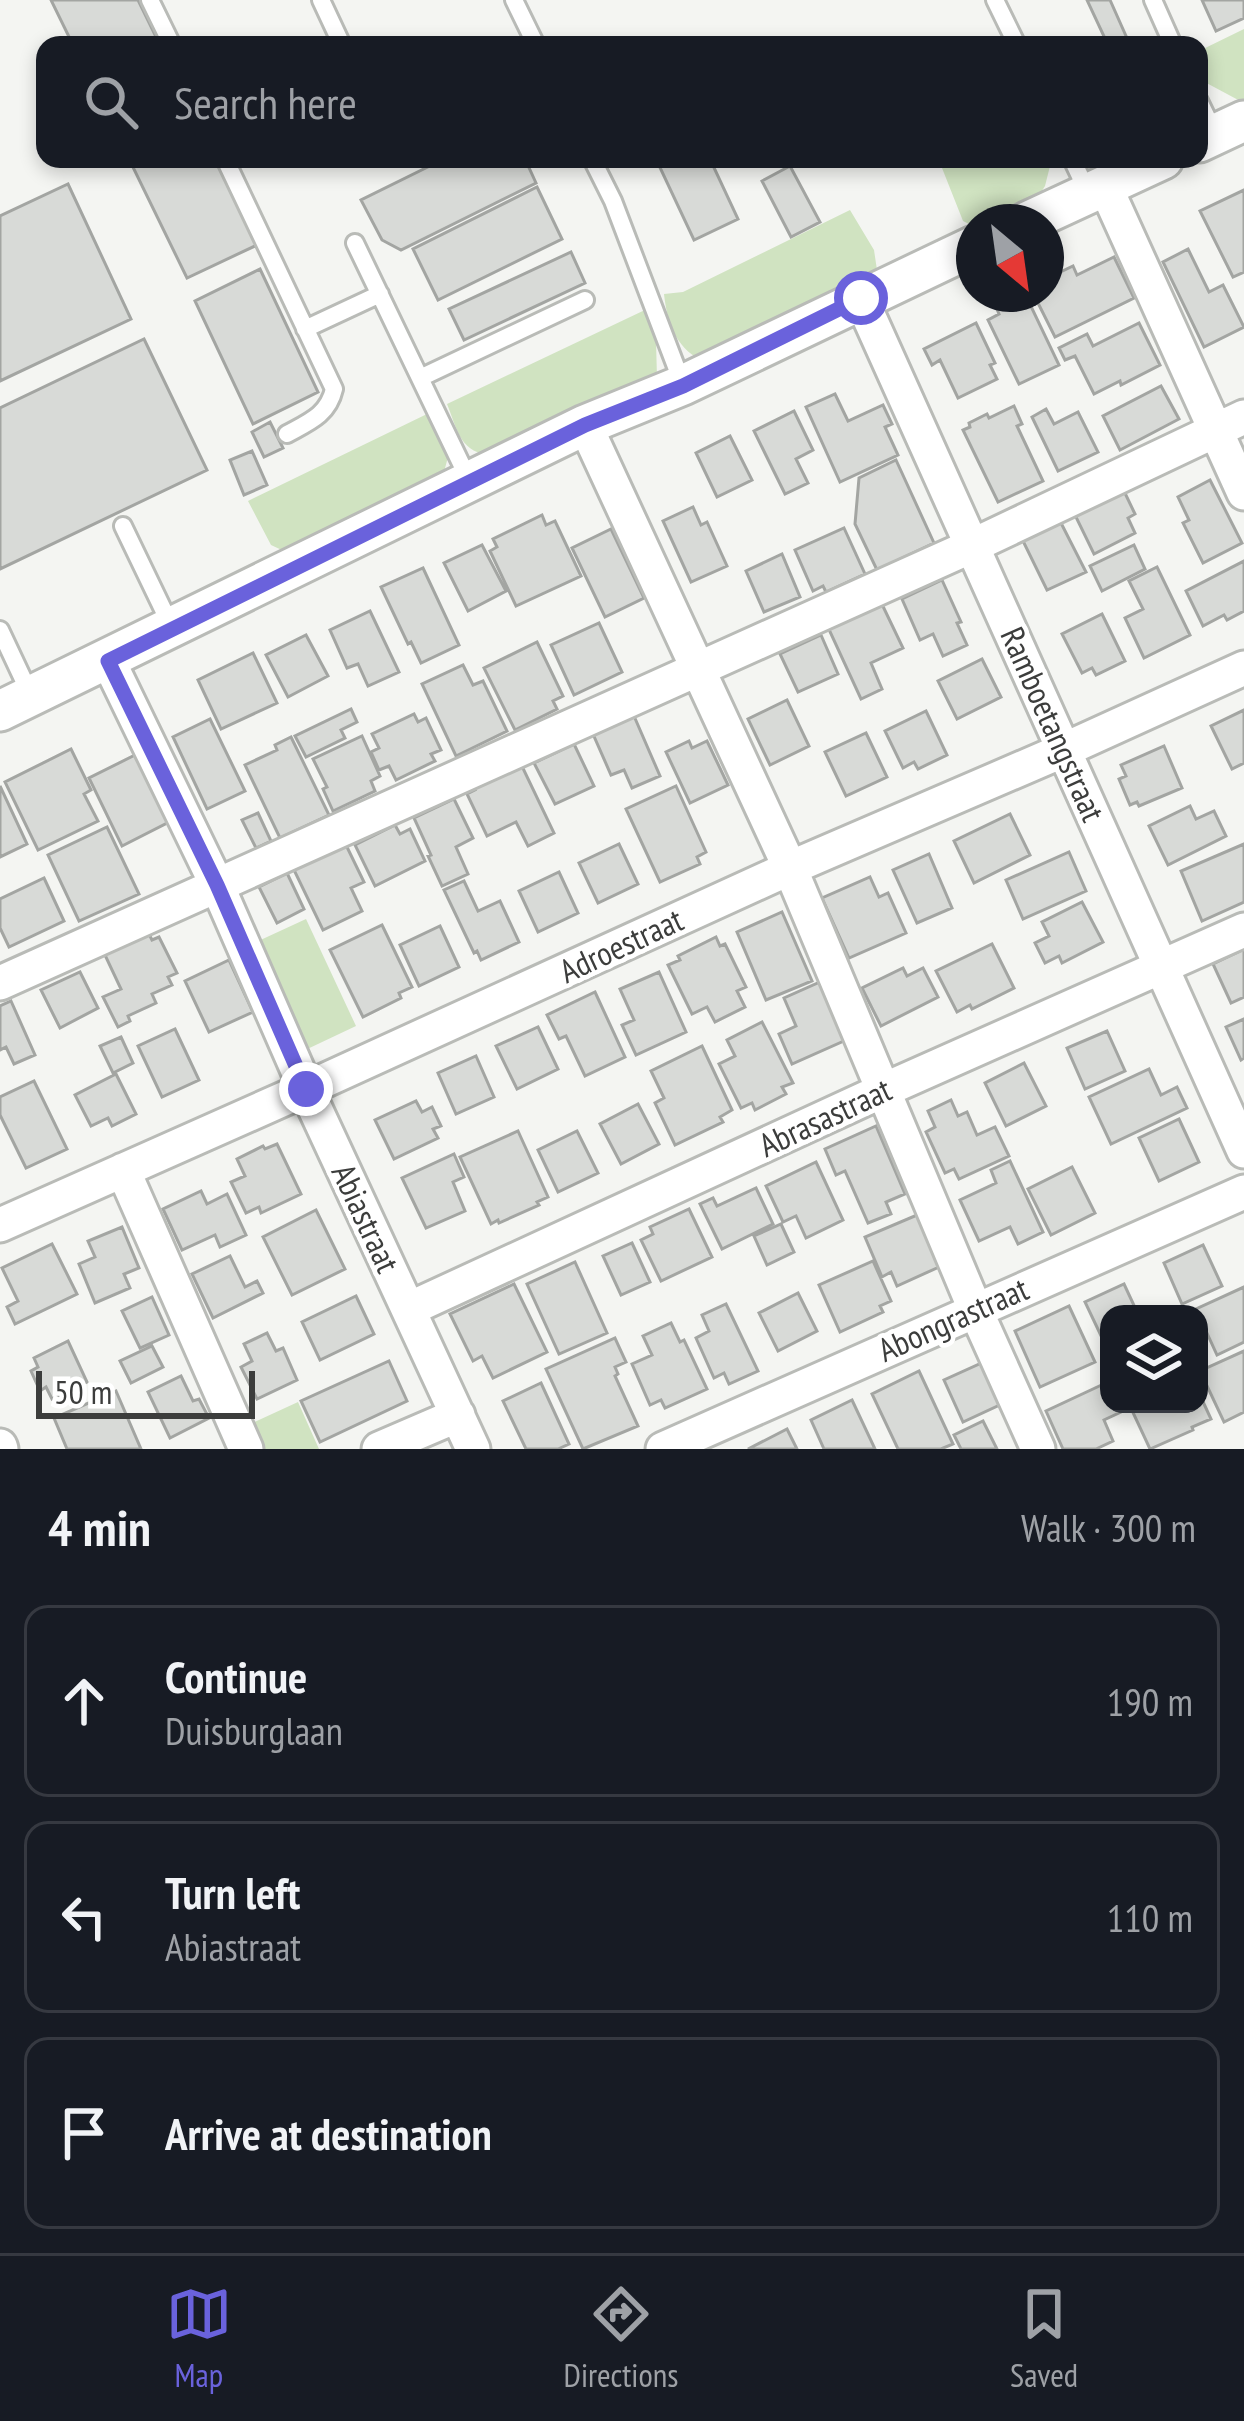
<!DOCTYPE html>
<html lang="en">
<head>
<meta charset="utf-8">
<style>
	:root { --surface:#171b24; --page:#20242c; --text:#f1f3f6; --muted:#9ea1a6; --line:#363941; --accent:#6a62dc }
	body { margin:0; font-family:"PT Sans Narrow",sans-serif; background:var(--page); color:var(--text) }
	.controls { position:absolute; right:36px; bottom:36px; display:grid; overflow:hidden; border-radius:24px; box-shadow:0 6px 18px #0003 }
	.controls button { width:108px; height:108px; display:grid; place-items:center; padding:0; border:0; border-bottom:3px solid var(--line); background:var(--surface); color:var(--text); font:60px sans-serif }
	.compass { position:absolute; left:956px; top:204px; width:108px; height:108px; border-radius:50%; background:var(--surface); box-shadow:0 6px 18px #0003; rotate:151deg }
	.scale { position:absolute; left:36px; bottom:30px; width:219px; box-sizing:border-box; padding-left:12px; border:6px solid #3c3d3c; border-top:0; font-size:33px; line-height:42px; white-space:nowrap; color:#3c3d3c; -webkit-text-stroke:9px #fff; paint-order:stroke }
	.stop { position:absolute; width:36px; height:36px; margin:-27px; border:9px solid #6a62dc; border-radius:50%; background:#fff }
	.stop.end { background:#6a62dc; border-color:#fff; box-shadow:0 3px 12px #0008 }
	.list { margin:0; padding:0; list-style:none }
	h2 { display:flex; justify-content:space-between; align-items:center; height:156px; margin:0; padding:0 48px; font-size:51px }
	h2 small { font-size:39px; font-weight:400; color:var(--muted) }
	.list li { display:grid; grid-template-columns:78px 1fr auto; gap:36px; align-items:center; box-sizing:border-box; height:192px; margin:0 24px 24px; padding:0 24px; border:3px solid var(--line); border-radius:24px }
	.list b { display:block; font-size:45px; white-space:nowrap }
	.list p { margin:0; font-size:39px; white-space:nowrap; color:var(--muted) }
	.list em { font-size:39px; font-style:normal; color:var(--muted) }
	.icon { flex:none; width:66px; height:66px; fill:none; stroke:currentColor; stroke-width:2; stroke-linecap:round; stroke-linejoin:round }
	.map { position:relative; flex:none; width:1244px; height:1449px; overflow:hidden }
	.search { position:absolute; background:var(--surface); box-shadow:0 6px 18px #0003; left:36px; right:36px; top:36px; height:132px; display:flex; align-items:center; gap:30px; box-sizing:border-box; padding:0 42px; border-radius:24px; color:var(--muted); font-size:45px }
	.sheet { height:804px; background:var(--surface) }
	nav { display:flex; justify-content:space-around; align-items:center; box-sizing:border-box; height:168px; border-top:3px solid var(--line); background:var(--surface); font-size:33px; color:var(--muted) }
	nav a { display:grid; justify-items:center; gap:6px }
	nav .on { color:var(--accent) }
	.map>svg:first-child { display:block }
	.green { fill:#d0e3c1 }
	.building { fill:#d8dad7; stroke:#a3a5a2; stroke-width:3 }
	.lines { fill:none; stroke-linecap:round; stroke-linejoin:round }
	.service-casing { stroke:#b9bbb7; stroke-width:22 }
	.minor-casing { stroke:#b9bbb7; stroke-width:39 }
	.tertiary-casing { stroke:#b9bbb7; stroke-width:45 }
	.service { stroke:#fff; stroke-width:16 }
	.minor { stroke:#fff; stroke-width:33 }
	.tertiary { stroke:#fff; stroke-width:39 }
	.route { stroke:#6a62dc; stroke-width:15 }
	.labels { text-anchor:middle; stroke-width:9; stroke-linejoin:round; paint-order:stroke }
	.street-label { font-size:33px; fill:#3c3d3c; stroke:#fff }
</style>
</head>
<body>
<div class="map">
<svg width="1244" height="1449" viewBox="0 0 1244 1449">
	<rect width="100%" height="100%" fill="#f4f5f2"/>
	<path class="green" d="M1244,29V102H1242L1199,79V51Z
		M962,159H1050L1051,162L1045,186L1040,194L981,222H974L973,226L963,221L942,168Z
		M850,210L874,250L877,270L701,360C675,347 667,321 664,294L683,292Z
		M647,309L656,341L657,378L487,455C459,450 457,428 447,404Z
		M427,414L448,457L444,472L286,552L271,545L248,501Z
		M306,919L356,1026L301,1052L252,944Z
		M298,1402L319,1449H256L246,1426Z"/>
	<path class="building" d="M51,0H138L160,45H73Z
		M1087,0H1110L1130,45H1108Z
		M1202,0H1244V18L1216,31Z
		M129,159H215L257,245L187,278Z
		M444,159H525L536,183L401,250L382,240L361,200Z
		M656,159H710L738,219L694,240Z
		M790,166L820,222L791,237L762,181Z
		M68,184L131,319L0,381V216Z
		M537,187L562,239L438,300L413,249Z
		M1244,190V272L1233,277L1200,211Z
		M1188,249L1209,292L1223,285L1244,327L1204,347L1163,262Z
		M571,252L585,283L464,340L449,309Z
		M1114,257L1134,298L1055,337L1034,295L1046,294V279L1073,266L1077,275Z
		M260,269L318,392L253,424L195,301Z
		M1011,294L1017,306L1028,300L1059,365L1019,384L988,320L999,314L994,302Z
		M976,323L995,363L990,365L997,379L958,398L940,360L932,365L924,349Z
		M1139,323L1160,365L1121,385L1120,381L1094,394L1075,356L1065,360L1059,348L1087,334L1093,346Z
		M144,339L207,470L0,569V408Z
		M1161,386L1179,419L1120,450L1103,416Z
		M835,394L848,421L883,405L892,424L885,427L898,455L840,482L806,407Z
		M1014,406L1022,424L1017,426L1043,481L998,502L963,430L970,427L969,423L987,414L989,418Z
		M1046,409L1054,424L1078,412L1098,452L1058,471L1032,417Z
		M794,411L813,450L796,459L808,483L785,494L754,431Z
		M270,422L283,448L264,457L252,432Z
		M730,436L752,480L717,497L696,453Z
		M252,451L267,485L244,495L230,460Z
		M896,460L934,543L877,570L855,524L859,478Z
		M1210,480L1242,543L1203,563L1183,523L1189,520L1178,497Z
		M1123,489L1135,514L1128,518L1135,533L1094,554L1074,513Z
		M693,507L701,525L707,522L727,566L691,582L663,521Z
		M542,515L546,525L555,521L581,576L516,606L490,551L497,547L493,539Z
		M1061,523L1086,572L1047,590L1023,541Z
		M844,528L865,574L826,592L823,586L813,591L795,550Z
		M611,529L644,598L605,617L572,548Z
		M482,545L506,591L468,611L444,563Z
		M1134,545L1145,569L1102,591L1090,566Z
		M782,554L800,597L764,612L746,571Z
		M1244,561V611L1227,620L1224,615L1203,626L1186,591Z
		M1157,567L1190,635L1144,658L1125,618L1143,609L1129,581Z
		M423,568L459,645L421,663L411,642L408,644L381,587Z
		M942,580L961,622L957,623L967,645L943,656L933,634L920,640L902,599Z
		M879,598L903,648L871,663L882,689L861,699L826,623Z
		M370,611L399,672L368,686L358,664L347,668L330,630Z
		M1102,614L1125,661L1096,675L1092,668L1082,673L1062,634Z
		M599,623L622,672L574,695L551,645Z
		M306,635L328,676L288,697L266,655Z
		M821,635L838,674L798,692L780,654Z
		M537,642L563,696L553,701L557,709L515,730L484,668Z
		M253,653L277,703L221,729L198,680Z
		M982,659L1001,697L957,719L938,681Z
		M463,665L473,685L483,681L507,731L456,756L422,684Z
		M787,700L809,746L770,765L748,719Z
		M351,709L357,722L341,730L345,738L306,757L295,736Z
		M1244,710V763L1232,769L1211,726Z
		M926,711L947,755L918,769L914,762L903,768L885,731Z
		M414,714L418,722L426,718L441,750L431,754L435,761L396,780L389,766L379,770L371,752L379,748L372,734Z
		M634,716L660,776L632,788L624,770L611,775L593,734Z
		M210,719L245,791L207,809L173,737Z
		M866,733L887,777L846,796L825,752Z
		M362,736L380,776L371,781L375,791L333,811L323,789L327,787L313,759Z
		M291,737L329,815L280,838L245,765L277,750L275,745Z
		M689,741L692,748L707,741L728,785L690,803L666,752Z
		M574,744L594,786L555,804L534,763Z
		M1164,746L1182,788L1139,806L1137,802L1130,805L1119,779L1126,776L1121,765Z
		M71,749L91,790L84,794L98,821L38,850L5,782Z
		M135,755L169,822L122,846L89,778Z
		M520,762L554,833L528,846L516,822L487,836L467,794L475,790L472,785Z
		M0,786L27,844L0,857Z
		M676,786L706,852L697,857L700,864L660,882L626,809Z
		M454,799L473,838L456,847L468,874L442,886L428,856L431,855L414,818Z
		M1190,806L1196,819L1214,811L1226,836L1168,865L1149,826Z
		M258,813L271,841L256,848L242,820Z
		M1010,814L1030,855L974,883L954,841Z
		M395,825L400,834L410,829L425,861L375,886L355,845Z
		M107,827L139,894L79,921L48,855Z
		M619,844L638,884L598,903L579,863Z
		M1244,844V902L1202,921L1181,871Z
		M346,845L364,882L351,888L362,911L323,930L294,870Z
		M1069,852L1086,891L1023,919L1006,880Z
		M929,854L952,908L917,923L893,870Z
		M559,872L578,913L538,932L519,891Z
		M287,873L304,909L277,923L259,887Z
		M870,877L879,897L888,893L906,933L849,958L822,898Z
		M44,878L64,921L9,947L0,928V899Z
		M464,881L478,911L500,901L519,942L481,960L477,951L474,953L444,890Z
		M1082,902L1103,942L1062,963L1059,956L1045,963L1035,943L1049,936L1042,922Z
		M782,912L812,981L766,1000L737,932Z
		M382,925L412,987L399,993L401,998L363,1017L330,950Z
		M440,926L459,967L419,986L400,945Z
		M148,932L152,940L159,937L177,973L168,977L172,985L152,994L156,1003L128,1016L130,1021L118,1027L103,997L121,989L104,953Z
		M716,937L720,946L725,944L746,987L737,991L745,1007L715,1022L707,1007L692,1014L668,965L680,960L678,956Z
		M992,944L1014,988L972,1009L970,1005L957,1012L936,971Z
		M1244,949V997L1231,1003L1213,964Z
		M229,960L253,1012L209,1032L185,981Z
		M903,968L907,976L923,968L938,997L881,1026L862,988Z
		M80,972L98,1008L60,1028L41,990Z
		M659,972L686,1032L636,1055L622,1025L634,1020L620,989Z
		M820,982L846,1040L792,1064L779,1034L796,1026L784,998Z
		M595,992L625,1057L585,1076L566,1036L559,1039L547,1015Z
		M11,1001L35,1055L14,1064L6,1047L0,1050V1006Z
		M1244,1019V1058L1241,1060L1226,1027Z
		M762,1022L793,1083L782,1087L786,1094L755,1110L752,1103L741,1108L719,1064L735,1056L727,1040Z
		M538,1027L558,1069L517,1089L496,1046Z
		M175,1029L199,1080L162,1097L138,1046Z
		M1107,1031L1125,1071L1085,1089L1067,1048Z
		M121,1037L133,1063L113,1073L100,1046Z
		M702,1046L732,1110L720,1117L723,1122L675,1145L655,1103L664,1098L651,1071Z
		M476,1056L494,1097L456,1114L438,1073Z
		M1024,1063L1046,1106L1006,1126L985,1083Z
		M1149,1069L1161,1095L1177,1087L1187,1108L1111,1144L1089,1097Z
		M116,1074L136,1114L112,1126L108,1118L91,1126L75,1095Z
		M34,1081L67,1149L26,1168L0,1115V1097Z
		M951,1100L958,1116L967,1112L977,1135L995,1127L1009,1156L959,1179L954,1169L945,1173L926,1132L935,1127L928,1111Z
		M416,1101L422,1112L432,1107L441,1126L433,1129L438,1138L394,1159L375,1120Z
		M638,1104L659,1144L621,1164L600,1124Z
		M1179,1119L1199,1162L1159,1181L1139,1138Z
		M876,1126L905,1194L886,1202L891,1214L868,1223L845,1171L836,1175L825,1149Z
		M518,1131L548,1197L537,1202L539,1205L499,1223L498,1220L491,1224L460,1157Z
		M577,1131L598,1173L558,1192L538,1150Z
		M277,1144L301,1194L261,1213L259,1207L246,1213L231,1182L245,1176L237,1159L263,1146L265,1149Z
		M454,1154L464,1177L453,1182L465,1211L426,1228L402,1178Z
		M1010,1161L1043,1232L1018,1244L1010,1227L979,1241L960,1200L996,1183L991,1170Z
		M816,1162L843,1220L806,1238L796,1216L783,1222L766,1186Z
		M1072,1167L1095,1213L1051,1235L1028,1189Z
		M756,1188L773,1224L722,1249L700,1204L713,1198L717,1206Z
		M201,1191L207,1204L227,1194L246,1235L220,1247L215,1235L182,1250L163,1209Z
		M689,1209L712,1257L661,1281L641,1240L653,1234L650,1227Z
		M316,1210L345,1269L292,1295L263,1237Z
		M917,1215L939,1267L897,1286L891,1272L882,1277L865,1237Z
		M781,1224L794,1252L767,1265L754,1236Z
		M122,1227L139,1268L124,1274L130,1288L95,1303L79,1264L95,1257L88,1241Z
		M632,1243L650,1282L621,1295L603,1256Z
		M52,1244L77,1294L15,1324L7,1307L18,1301L2,1268Z
		M1203,1245L1222,1286L1182,1304L1164,1263Z
		M230,1256L245,1287L257,1281L263,1293L213,1318L192,1274Z
		M873,1261L891,1301L880,1306L883,1312L840,1332L819,1285Z
		M575,1262L607,1333L559,1354L527,1284Z
		M514,1284L547,1352L493,1378L482,1356L473,1361L450,1314Z
		M1124,1284L1138,1314H1109V1340L1104,1342L1085,1302Z
		M1244,1287V1342L1217,1355L1196,1309Z
		M798,1293L817,1331L778,1351L759,1313Z
		M356,1296L374,1334L320,1360L302,1322Z
		M152,1297L169,1335L140,1348L122,1311Z
		M726,1304L758,1371L729,1384L724,1373L714,1378L696,1338L709,1331L702,1315Z
		M1069,1306L1095,1362L1040,1387L1015,1331Z
		M671,1323L680,1342L684,1340L707,1389L665,1408L661,1400L650,1405L632,1364L652,1355L643,1336Z
		M267,1333L276,1351L283,1348L297,1380L257,1399L241,1367L252,1361L244,1344Z
		M615,1338L626,1362L615,1367L618,1374L615,1376L638,1426L583,1449L546,1369Z
		M68,1341L87,1382L52,1399L46,1387L40,1391L31,1371L38,1367L34,1358Z
		M152,1346L163,1367L131,1383L120,1361Z
		M1244,1351V1412L1224,1422L1200,1371Z
		M389,1361L407,1401L320,1442L301,1401Z
		M986,1361L1006,1402L963,1422L944,1380Z
		M919,1371L953,1444L941,1449H898L872,1394Z
		M181,1376L193,1401L199,1399L209,1418L170,1438L148,1392Z
		M1108,1382L1109,1404H1118L1121,1412L1104,1420L1113,1441L1096,1449H1063L1046,1411Z
		M541,1383L569,1444L558,1449H526L503,1401Z
		M116,1391L141,1449H67L54,1418Z
		M1199,1393L1211,1419L1192,1427L1193,1430L1150,1449L1129,1404H1199Z
		M852,1400L875,1449H824L811,1420Z
		M983,1421L997,1449H961L954,1435Z
		M787,1429L797,1449H748Z"/>
	<g class="lines">
		<g class="service-casing">
			<path id="service" d="M150,0L172,45
				M321,0L342,45
				M514,0L536,45
				M995,0L1017,45
				M1153,0L1173,45
				M1199,101L1215,134
				M225,159L334,389C328,415 309,422 287,434
				M592,159L613,201L683,385
				M1072,159L1088,193
				M355,243L469,480
				M305,329L380,294
				M420,378L585,300
				M123,526L172,628
				M0,630L31,696"/>
		</g>
		<g class="minor-casing">
			<path id="minor" d="M1105,186L1244,493
				M861,299L1244,1151
				M585,425L790,868L975,1309L1038,1449
				M108,660L217,885L306,1089L473,1449
				M0,983L974,545L1244,417
				M123,1170L246,1449
				M0,1225L306,1089L790,868L1064,750L1244,668
				M409,1309L884,1090L1244,930
				M0,1446L1,1449
				M379,1449L458,1415
				M663,1449L1244,1192"/>
		</g>
		<g class="tertiary-casing">
			<path id="tertiary" d="M1199,142L1244,121
				M1027,222L1163,159
				M0,711L585,425L683,385L974,246"/>
		</g>
		<use href="#service" class="service"/>
		<use href="#minor" class="minor"/>
		<use href="#tertiary" class="tertiary"/>
	</g>
	<g class="lines">
		<path class="route" d="M306,1089L217,885L108,661L585,425L683,386L861,298"/>
	</g>
	<g class="labels">
		<g class="street-label">
			<text transform="translate(1053 724) rotate(66)" y="12">Ramboetangstraat</text>
			<text transform="translate(621 945) rotate(-25)" y="12">Adroestraat</text>
			<text transform="translate(825 1117) rotate(-25)" y="12">Abrasastraat</text>
			<text transform="translate(366 1218) rotate(65)" y="12">Abiastraat</text>
			<text transform="translate(953 1319) rotate(-24)" y="12">Abongrastraat</text>
		</g>
	</g>
</svg>
<div class="controls">
<button><svg class="icon" aria-label="layers" viewBox="0 0 24 24"><path d="M12 4l9 5-9 5-9-5zM3 14l9 5 9-5"/></svg></button>
</div>
<svg class="compass" viewBox="-18 -18 36 36"><path d="M0-13l5 13h-10z" fill="#e53935"/><path d="M0 13l5-13h-10z" fill="#9ea1a6"/></svg>
<div class="scale">50 m</div>
<div class="stop" style="left:861px;top:298px"></div>
<div class="stop end" style="left:306px;top:1089px"></div>
<div class="search"><svg class="icon" aria-label="search" viewBox="0 0 24 24"><circle cx="10" cy="10" r="6"/><path d="M15 15l6 6"/></svg>Search here</div>
</div>
<section class="sheet">
<h2>4 min<small>Walk · 300 m</small></h2>
<ul class="list">
<li><svg class="icon" aria-label="ahead" viewBox="0 0 24 24"><path d="M12 20V5M6 11l6-6 6 6"/></svg><div><b>Continue</b><p>Duisburglaan</p></div><em>190 m</em></li>
<li><svg class="icon" aria-label="left" viewBox="0 0 24 24"><path d="M17 20v-9H6M10 6l-5 5 5 5"/></svg><div><b>Turn left</b><p>Abiastraat</p></div><em>110 m</em></li>
<li><svg class="icon" aria-label="arrive" viewBox="0 0 24 24"><path d="M6 21V4h12l-3 4 3 4H6"/></svg><div><b>Arrive at destination</b></div></li>
</ul>
</section>
<nav>
<a class="on"><svg class="icon" aria-label="map" viewBox="0 0 24 24"><path d="M3 6l6-2 6 2 6-2v14l-6 2-6-2-6 2zM9 4v14M15 6v14"/></svg>Map</a>
<a><svg class="icon" aria-label="directions" viewBox="0 0 24 24"><path d="M12 3l9 9-9 9-9-9zM9 14v-3h6M13 9l2 2-2 2"/></svg>Directions</a>
<a><svg class="icon" aria-label="saved" viewBox="0 0 24 24"><path d="M7 4h10v16l-5-4-5 4z"/></svg>Saved</a>
</nav>
</body>
</html>
